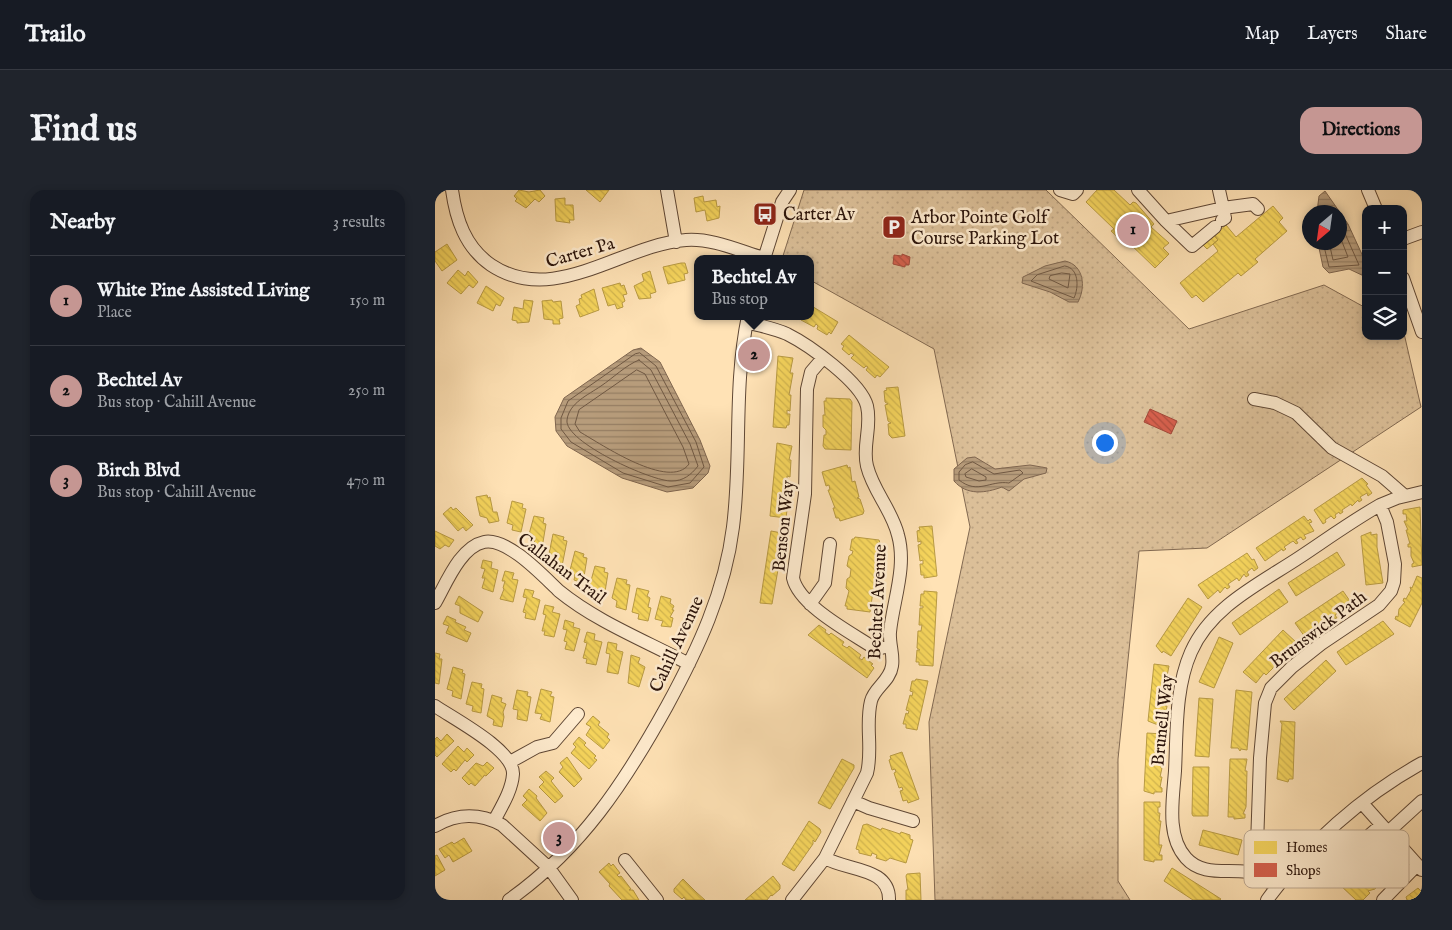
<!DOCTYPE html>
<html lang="en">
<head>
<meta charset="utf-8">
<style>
	:root { --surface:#171b24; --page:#20242c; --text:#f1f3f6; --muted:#9ea1a6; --line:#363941; --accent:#c59692 }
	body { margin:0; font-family:"IM FELL English",serif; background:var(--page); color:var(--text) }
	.controls { position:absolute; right:15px; top:15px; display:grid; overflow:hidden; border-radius:10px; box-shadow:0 2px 8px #0003 }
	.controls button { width:45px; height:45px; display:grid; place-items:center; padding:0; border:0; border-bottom:1px solid var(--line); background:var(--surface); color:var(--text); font:25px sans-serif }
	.compass { position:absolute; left:867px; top:15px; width:45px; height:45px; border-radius:50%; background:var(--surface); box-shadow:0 2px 8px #0003; rotate:209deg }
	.you { position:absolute; left:669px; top:252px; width:18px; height:18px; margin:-12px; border:4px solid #fff; border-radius:50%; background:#1a73e8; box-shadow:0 0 0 8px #1a73e833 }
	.badge { display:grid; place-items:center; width:32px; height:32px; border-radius:50%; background:var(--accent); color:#111; font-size:16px; font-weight:700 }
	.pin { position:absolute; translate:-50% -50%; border:2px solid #fff; box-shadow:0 1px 5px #0006 }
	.popup { position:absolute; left:259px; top:65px; width:120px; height:65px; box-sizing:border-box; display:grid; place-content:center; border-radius:10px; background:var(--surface); filter:drop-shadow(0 1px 4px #0005); font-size:16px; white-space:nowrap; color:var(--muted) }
	.popup b { font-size:19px; color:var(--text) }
	.popup::after { content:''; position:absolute; left:50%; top:100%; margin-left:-10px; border:10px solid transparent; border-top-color:var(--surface) }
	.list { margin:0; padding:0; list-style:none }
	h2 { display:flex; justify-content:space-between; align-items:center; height:65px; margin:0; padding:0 20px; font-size:21px }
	h2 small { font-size:16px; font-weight:400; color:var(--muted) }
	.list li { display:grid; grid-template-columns:32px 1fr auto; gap:15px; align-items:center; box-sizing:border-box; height:90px; padding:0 20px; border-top:1px solid var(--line) }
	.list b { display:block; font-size:19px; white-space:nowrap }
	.list p { margin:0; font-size:16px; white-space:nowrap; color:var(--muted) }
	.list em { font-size:16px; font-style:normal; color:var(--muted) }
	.icon { flex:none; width:28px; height:28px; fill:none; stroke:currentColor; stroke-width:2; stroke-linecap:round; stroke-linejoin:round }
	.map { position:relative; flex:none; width:987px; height:710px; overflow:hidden; border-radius:15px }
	header { display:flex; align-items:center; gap:30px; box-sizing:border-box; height:70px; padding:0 25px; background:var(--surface); border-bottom:1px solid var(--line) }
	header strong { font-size:24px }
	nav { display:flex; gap:28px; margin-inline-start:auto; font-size:18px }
	.intro { display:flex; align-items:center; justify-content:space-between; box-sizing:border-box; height:120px; padding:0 30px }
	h1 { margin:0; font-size:35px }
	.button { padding:12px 22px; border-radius:15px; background:var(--accent); color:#111; font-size:18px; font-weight:700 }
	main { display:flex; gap:30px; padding:0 30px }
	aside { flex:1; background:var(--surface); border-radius:15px; box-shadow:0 2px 8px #0003 }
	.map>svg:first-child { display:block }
	.grass { fill:url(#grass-dots); stroke:#826951 }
	.water { fill:url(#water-rules); stroke:#7f654e }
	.homes { fill:url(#homes-back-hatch); stroke:#b99b43 }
	.shops { fill:url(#shops-back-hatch); stroke:#a24939 }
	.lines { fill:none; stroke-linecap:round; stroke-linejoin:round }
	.shore { stroke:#705842; stroke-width:1 }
	.minor-casing { stroke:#5f4735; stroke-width:14 }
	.minor { stroke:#ffeccf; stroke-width:12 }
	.labels { text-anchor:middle; stroke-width:5; stroke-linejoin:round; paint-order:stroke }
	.poi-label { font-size:18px; fill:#2a130a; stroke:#ffeccf; text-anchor:start }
	.street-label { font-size:18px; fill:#2a130a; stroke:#ffeccf }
	.key { fill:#ffeccf; stroke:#bfab94; stroke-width:1 }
	.key-label { font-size:14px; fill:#2a130a }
</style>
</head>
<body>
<header>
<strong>Trailo</strong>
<nav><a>Map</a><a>Layers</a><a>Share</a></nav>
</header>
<div class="intro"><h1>Find us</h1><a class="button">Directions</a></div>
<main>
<aside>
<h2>Nearby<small>3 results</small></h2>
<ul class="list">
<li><span class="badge">1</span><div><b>White Pine Assisted Living</b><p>Place</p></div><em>150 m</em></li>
<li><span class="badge">2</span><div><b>Bechtel Av</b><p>Bus stop · Cahill Avenue</p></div><em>250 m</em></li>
<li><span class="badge">3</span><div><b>Birch Blvd</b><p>Bus stop · Cahill Avenue</p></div><em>470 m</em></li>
</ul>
</aside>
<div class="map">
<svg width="987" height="710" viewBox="0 0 987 710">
	<defs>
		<pattern id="grass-dots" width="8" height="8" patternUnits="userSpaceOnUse" patternTransform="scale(1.25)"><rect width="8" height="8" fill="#dbbf98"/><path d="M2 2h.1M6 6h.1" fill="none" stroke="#bca382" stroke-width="1.8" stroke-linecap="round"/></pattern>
		<pattern id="water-rules" width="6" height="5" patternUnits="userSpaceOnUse" patternTransform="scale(1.25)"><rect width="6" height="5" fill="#b79c7b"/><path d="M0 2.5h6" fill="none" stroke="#957e63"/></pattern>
		<pattern id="homes-back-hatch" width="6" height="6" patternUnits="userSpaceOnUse" patternTransform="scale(1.25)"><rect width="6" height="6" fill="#f6d55c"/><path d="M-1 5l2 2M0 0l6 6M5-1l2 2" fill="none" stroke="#d3b64f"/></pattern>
		<pattern id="shops-back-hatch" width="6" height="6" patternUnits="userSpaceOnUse" patternTransform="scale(1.25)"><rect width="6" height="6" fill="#d6604d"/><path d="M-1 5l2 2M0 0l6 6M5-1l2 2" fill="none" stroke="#ae4e3e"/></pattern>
	</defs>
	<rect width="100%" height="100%" fill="#ffe2b5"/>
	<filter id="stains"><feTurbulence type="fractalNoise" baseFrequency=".004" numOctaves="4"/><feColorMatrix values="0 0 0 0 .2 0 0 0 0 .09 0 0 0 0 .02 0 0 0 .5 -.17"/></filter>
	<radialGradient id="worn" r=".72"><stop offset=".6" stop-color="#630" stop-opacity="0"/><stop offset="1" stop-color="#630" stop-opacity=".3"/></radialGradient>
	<path class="grass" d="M369,0H611L754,139L889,95L931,118V146H968V139L986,217L772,358L704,361L683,569V691L695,710H500L494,532L535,337L499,159L375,90V69H347Z"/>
	<path class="water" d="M890,1L913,34L931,73V87L914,79L894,83L888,77L883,53L904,52V22H882L884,6Z
		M630,71C649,75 651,97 643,112H634L615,102L587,93L588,87L610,76Z
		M206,158L225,172L265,250L275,276L273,283L258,298L232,302L187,288L132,256L121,241L120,227L129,208L198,160Z
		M540,267L560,279L595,275L612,278L611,283L589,289L574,301L567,297C551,303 532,306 519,291V279L532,268Z"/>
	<path class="homes" d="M84,0L94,2L105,0L110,6L104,12L100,9L91,18L80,11L82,9L79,6Z
		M151,0H174L165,12Z
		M662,0H679L695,15L698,12L701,13L719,34L716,37L734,53L728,58L734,64L720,78L691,50L689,53L676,41L679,39L651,12Z
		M268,6L269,12L281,10L282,17L285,16L284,28L272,31L270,20L261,22L259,8Z
		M130,8V15H138L139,30H134L135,33L121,31L120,9Z
		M838,16L848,28L844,32L852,41L820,69L823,72L806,86L803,83L768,112L761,105L757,108L745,93L783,61L778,54L783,50L779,45L791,35L801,47Z
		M779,45L783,50L772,59L768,55Z
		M12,54L22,70L7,81L0,71V62Z
		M246,73H250L253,83L249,84L250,90L233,94L228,77Z
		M23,80L30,86L33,81L43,92L38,98L34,95L26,104L12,93Z
		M215,81L221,102L215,104L216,108L204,109L199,96L209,91L207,84Z
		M185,93L186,96L189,95L192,104L188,105L190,111L187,113L188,117L182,119L180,114L173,116L167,98Z
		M51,96L69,108L65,116L61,114L58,121L42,113Z
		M159,99L164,120L145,127L141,116L145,114L144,109L147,108L146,105Z
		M89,110L98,111L94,132L82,133V131L77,130L79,117L88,119Z
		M117,110L118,112L126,111L128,128L124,129L125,134H118V130L109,129L107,111Z
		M375,115L403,132L396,144L394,142L392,145L382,139L383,136L381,134L379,137L366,130L367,126H375Z
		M414,145L454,177L445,187L442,185L440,188L431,180L433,177L431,176L429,178L416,168L419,165L416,163L414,165L407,159L409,156L406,154Z
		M343,166L358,168L355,183H358L354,205H356L355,221L352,220V224H355L354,235H352L351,238L338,237Z
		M463,197L470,246L457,248L454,245L453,234L456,233L453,231L450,215L453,214L450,212L449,201L452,200L451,198Z
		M391,208L415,209L417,212L416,260L390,259L388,256L389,245H391V240L388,237V225H390L389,211H391Z
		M342,253L357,256L354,270H356L355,287L352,286V293H355L353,309L351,312H353L351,328L335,326Z
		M412,275L413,278L415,277L417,292L420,291L424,307L422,308L425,309L429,321L428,324L405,331L404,328H401L398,318H400L393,300H395L394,295L391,296L387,282Z
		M927,288L933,294L931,295L937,303L933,306L932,303L925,307L927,310L924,312L923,310L917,316L916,314L907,320L908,322L905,324L904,322L900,325L901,327L899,329L896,326L890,330L891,332L888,334L879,320Z
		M52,305L53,308L55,307L58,322H62L64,331L54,333L52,328L45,326L41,307Z
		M77,311L88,314L87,318L91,319L86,342L77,340L78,335L72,333Z
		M16,317L18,320L21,318L38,335L31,341L28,337L23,341L8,324Z
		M985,317L987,375L977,377V374L979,373L976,366V357H973V354H975L971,340H973L969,331H972L971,324H968V320Z
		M99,326L109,328L108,333L111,334L107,358L98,356L100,350L93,348Z
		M869,326L873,331L875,329L877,332L874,333L879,341L869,345L871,348L868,350L866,347L861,350L863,353L861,354L858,351L849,357L851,359L848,361L847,359L830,371L821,358Z
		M497,336L502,386L489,388V385H486L485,374H488V370L485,371L483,355L486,354V351L483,352L482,341L485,340L484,337Z
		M0,341L19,350L14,357L10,355L5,359L0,356Z
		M336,341L347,343L349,345L337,414L325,413Z
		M936,342V345L942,344V357L948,393L931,395L926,346Z
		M118,344L129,347L128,350L132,351L127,376L118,374L120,367L114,364Z
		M420,347L444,350L445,353L435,422L412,419V416H410L414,401L411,398L412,389L415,387L416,379L412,376L414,366L417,364L418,361L415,360L417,349H419Z
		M140,361L149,364L148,367L152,368L148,393L139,390L140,385L134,384Z
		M902,362L910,375L861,406L853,393Z
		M812,363L817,370L819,369L823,378L819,381L817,378L812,382L814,385L811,387L809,384L804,391L802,388L793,394L795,397L792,399L790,397L785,403L783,400L773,409L763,395Z
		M48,370L57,372L56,378L63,380L58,402L47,398L50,388H47L50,379L46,378Z
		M160,376L170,378L169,382L173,383L169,408L160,405L161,400L154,398Z
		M70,381L79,383L77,389L83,390L78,412L65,409L69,399L68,398L70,391H67Z
		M982,386L987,388V413L975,437L960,429L961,426L963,427L964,419L970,412L968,411L969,408L971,409L976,400L975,397L977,398Z
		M182,388L192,390L191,394L195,395L191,420L181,417L182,411L177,408Z
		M202,398L214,401L212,406L215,408L213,417L216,418L213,431L203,429L204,424L197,422Z
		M90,399L99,401L97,407L105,410L100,430L90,428L91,423L88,422L92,408L88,407Z
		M844,399L853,412L805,445L797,433Z
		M489,401L502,402L498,476L484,475V472H481L482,460H485L482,458L483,441H486L487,435H484L485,418H488V416H485L486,404H489Z
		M908,401L917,414L908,419L910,422L906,425L904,422L900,425L902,428L899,429L897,427L870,447L860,433Z
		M24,406L48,422L43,432L25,423V416L20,414Z
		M226,406L236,409L235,413L239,416L237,420H239L235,427L238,428L236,437L226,436L228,431L220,429Z
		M753,408L767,417L736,466L728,461L727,463L721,456Z
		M110,415L119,417L117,422L125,424L119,447L109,445L110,441H107L111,425L108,424Z
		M12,426L21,430L20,432L31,437L29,440L36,443L32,452L11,443L14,436L8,434Z
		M130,430L139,433L138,437L145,439L139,461L130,459L132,452L129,451L132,440L128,439Z
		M948,431L959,444L911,475L902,462Z
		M384,435L391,440L390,442L394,445L396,443L409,452L407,455L412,458L414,456L426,465L424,468L427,470L429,467L438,474L436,475L439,478L432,488L373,445Z
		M848,440L862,453L858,457L856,455L846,466L848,468L831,485L829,483L821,493L808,482Z
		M152,442L160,444L159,450L167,452L161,475L151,473L152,469L148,468L152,453L149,452Z
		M784,447L798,453L779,498L764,492Z
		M173,452L182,454L181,460L188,462L183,484L172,482L175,464L171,463Z
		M0,463L5,464L4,469H7L4,494L0,493Z
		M196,465L205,468L203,473L210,477L204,497L193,493Z
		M891,470L901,481L859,520L849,509Z
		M719,474L734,476L732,486H734V490H731V494H734L730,516H732L731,522H729L730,534L723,533V535L713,531Z
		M18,477L28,480L27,483L30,484L26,509L17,506L18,501L12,499Z
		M481,489L493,491L482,540L471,538V534H468L471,523L473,524L474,521L471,520L475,505L477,506L478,502L475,501L477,491H480Z
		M37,492L47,494L46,498L49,499L46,523L37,521L38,516L31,514Z
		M106,499L117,502L115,506L119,507L115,532L105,529L107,524L100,523Z
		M82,500L93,502L92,506L96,507L92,531L82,529L83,520L78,519Z
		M801,500L817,502L812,560L806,559L805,561L803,558H796Z
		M57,505L67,508L66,512L71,514L68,522L69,527L67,537L58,535L59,530L52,526Z
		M764,508L778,509L774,567L760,566Z
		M158,526L165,532L163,535L174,544L172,547L175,550L168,559L151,545L156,537L151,534Z
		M845,531L860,532L858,589H854L853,592L842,589L847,534Z
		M712,543L728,544L726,555H728V559H726V564H728L726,578H727L725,587H727L725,597L727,598V602H719V604L709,601Z
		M12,544L19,551L2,567L0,565V549L2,547L6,551Z
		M144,547L151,553L149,555L161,566L159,568L162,570L154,579L136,563L141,557L138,554Z
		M23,556L29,562L32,558L39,565L32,572L30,570L21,581L19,579L16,582L7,574Z
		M467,562L484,609L473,613L472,610L468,611L465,601L468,600L467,597L464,598L459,583L461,582L460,579L457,580L454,570L456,569L455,566Z
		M132,567L147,589L139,597L124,582L128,577L125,573Z
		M407,569L419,575V578L395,619L383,613Z
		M795,569H812L810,581H812L811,617L808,624H810V628L799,629V627H793Z
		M52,572L59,578L51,586L49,585V586L40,596L36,593L34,595L27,588L41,573L48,576Z
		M758,577H774L773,626H758L757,624Z
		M111,581L119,588L116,591L128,606L120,613L104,597L109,592L104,587Z
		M94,599L102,606L101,608L112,623L105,631L87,615L92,610L88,606Z
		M709,612H725V617H723V623H725L724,631H726L724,646V655H727L724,665H727V670H719V672L709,670Z
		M374,631L385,639L386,642L380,652L378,650V654L359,681L347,674Z
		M432,634L446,640L447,638L465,644L466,642L475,645V649L478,650L471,673L455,668L451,671L441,668L442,665L437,663L436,666L424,663V660L421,659L428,635Z
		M768,640L807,650L803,665L764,655Z
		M29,648L37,661L18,672L14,665L10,668L4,659L17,652L19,654Z
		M938,659L954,669L952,671L958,676V679L940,699L933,701L935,703L928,710H921L905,695L907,691L914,682L916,684L918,677L924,670H929Z
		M2,665L10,680L0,686V666Z
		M174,673L176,676L178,674L185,683L182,685L184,687L186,686L196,699L194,700H198L204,710H187L174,696L175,694L164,682Z
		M737,678L786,709L785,710H758L729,691Z
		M485,683L486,710H471V700H473L471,686L472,684Z
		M338,686L345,695V699L337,706L336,705L332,710H310Z
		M248,689L261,702L270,710H251L249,707L247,709L239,702V699Z
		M983,698L987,702V710H972L971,707Z"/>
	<path class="shops" d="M467,64L475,67L474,75H470V77L458,74L459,65L467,66Z
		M715,219L742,231L736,244L709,232Z"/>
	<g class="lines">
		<path class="shore" d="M888,52L894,77L924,75L904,30
			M894,52L898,70L913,67L904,44
			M630,76C644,78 644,97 639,108L596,91L602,85Z
			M627,83L635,84L633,98L614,89L615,86Z
			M205,163L221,176L261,252L269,277L255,293L233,297L188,283L136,252L126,239V228L133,211L200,164Z
			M204,170L216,180L255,254L263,276C256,285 248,291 237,291C218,292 129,252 132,230C134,213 153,205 166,196C178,188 191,175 204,170Z
			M202,180L210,184L248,257L254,274C235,301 166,254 145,242L140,234L144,220Z
			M538,272L559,284L585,280L588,283L574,293C555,290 543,305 524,290V282L530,275Z
			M537,279L551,287V290L544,291L531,287L530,284Z"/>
		<g class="minor-casing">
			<path id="minor" d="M17,0C21,29 30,57 56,75C119,117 186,55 251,50C277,48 305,61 329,68
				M232,0L241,52
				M625,0L638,4L642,0
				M703,0L731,31L788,18L784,0
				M933,0L941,19
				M787,30L790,28L788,18L818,14L823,19
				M731,31L757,56L780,37
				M968,49L987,42
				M329,69L347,12L355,0
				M968,88L987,142
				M312,132C325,136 339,138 352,144C374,155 426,192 432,216C437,237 427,256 432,276C438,301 457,320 463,345C472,377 458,411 455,442C454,454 459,465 457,476C455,491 439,498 436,511C430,535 438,559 432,583L390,668L357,710
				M388,168L376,182L372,199L370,304L358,388C364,415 413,441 436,456L446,458L454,456
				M819,209L840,213L861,223L897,258L947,286L970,306
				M0,413C11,394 25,357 49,352C72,347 108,386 124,401C162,432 211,451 254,474
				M375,414L390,393L395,354
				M0,516C19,529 79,560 78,584C77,600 67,616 59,631
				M75,572L102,557L118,553L143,524
				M418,611L434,618L478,631
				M927,613L987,680
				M0,636C23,623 44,623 67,635L114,678L137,710
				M952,643L987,611
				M390,668C412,681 455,677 454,710
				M190,670L222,710
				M899,676L945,636
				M821,684L825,568L830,513L836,498L857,477L886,454L944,415L956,401L959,392L960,374L952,332L945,315
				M842,697C832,691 823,684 812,682C791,679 767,686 751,668C731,646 738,609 740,581C742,542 740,498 756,462C776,416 826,393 865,367C892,349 917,331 945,315L962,308L987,302
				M74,710C146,659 190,592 232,516C263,459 290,402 298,337C307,266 298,198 313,126
				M832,710C872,655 927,606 987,573
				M948,710L982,675"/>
		</g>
		<use href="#minor" class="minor"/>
	</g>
	<defs>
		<g id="bus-square" transform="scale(1.25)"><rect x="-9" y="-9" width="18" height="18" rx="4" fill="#8f2418" stroke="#ffeccf"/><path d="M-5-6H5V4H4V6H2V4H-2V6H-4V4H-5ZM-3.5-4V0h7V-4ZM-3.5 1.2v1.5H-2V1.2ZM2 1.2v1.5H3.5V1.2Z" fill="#fff"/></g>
		<g id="parking-square" transform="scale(1.25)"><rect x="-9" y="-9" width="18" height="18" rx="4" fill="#8f2418" stroke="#ffeccf"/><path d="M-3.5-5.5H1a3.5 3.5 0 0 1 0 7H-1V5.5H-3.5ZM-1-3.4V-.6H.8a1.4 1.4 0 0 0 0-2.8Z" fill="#fff"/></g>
	</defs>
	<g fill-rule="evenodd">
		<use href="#bus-square" x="330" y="24"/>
		<use href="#parking-square" x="459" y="37"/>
	</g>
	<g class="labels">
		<g class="poi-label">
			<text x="348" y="30">Carter Av</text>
			<text x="476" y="33">Arbor Pointe Golf<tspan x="476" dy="21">Course Parking Lot</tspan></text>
		</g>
		<g class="street-label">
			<text transform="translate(145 62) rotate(-16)" y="6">Carter Pa</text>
			<text transform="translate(348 336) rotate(-84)" y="6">Benson Way</text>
			<text transform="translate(127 378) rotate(37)" y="6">Callahan Trail</text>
			<text transform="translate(442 412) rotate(-87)" y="6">Bechtel Avenue</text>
			<text transform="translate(883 439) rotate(-37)" y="6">Brunswick Path</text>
			<text transform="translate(241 454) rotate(-65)" y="6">Cahill Avenue</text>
			<text transform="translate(727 530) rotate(-84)" y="6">Brunell Way</text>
		</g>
	</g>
	<rect x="809" y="640" width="165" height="58" rx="8" class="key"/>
	<rect x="819" y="651" width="23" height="13" fill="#f6d55c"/>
	<rect x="819" y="673" width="23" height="14" fill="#d6604d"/>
	<g class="key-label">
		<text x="851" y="662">Homes</text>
		<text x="851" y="685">Shops</text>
	</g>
	<rect width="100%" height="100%" filter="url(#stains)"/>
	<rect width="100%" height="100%" fill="url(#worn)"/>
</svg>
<div class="controls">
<button>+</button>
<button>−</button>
<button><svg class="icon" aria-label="layers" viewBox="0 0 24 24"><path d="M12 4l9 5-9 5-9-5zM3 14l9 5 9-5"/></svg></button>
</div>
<svg class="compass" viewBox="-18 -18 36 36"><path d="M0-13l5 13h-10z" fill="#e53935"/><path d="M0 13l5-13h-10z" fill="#9ea1a6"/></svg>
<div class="you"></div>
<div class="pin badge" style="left:698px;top:40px">1</div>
<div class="pin badge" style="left:319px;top:165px">2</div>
<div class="popup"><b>Bechtel Av</b>Bus stop</div>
<div class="pin badge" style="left:124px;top:648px">3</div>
</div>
</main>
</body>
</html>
